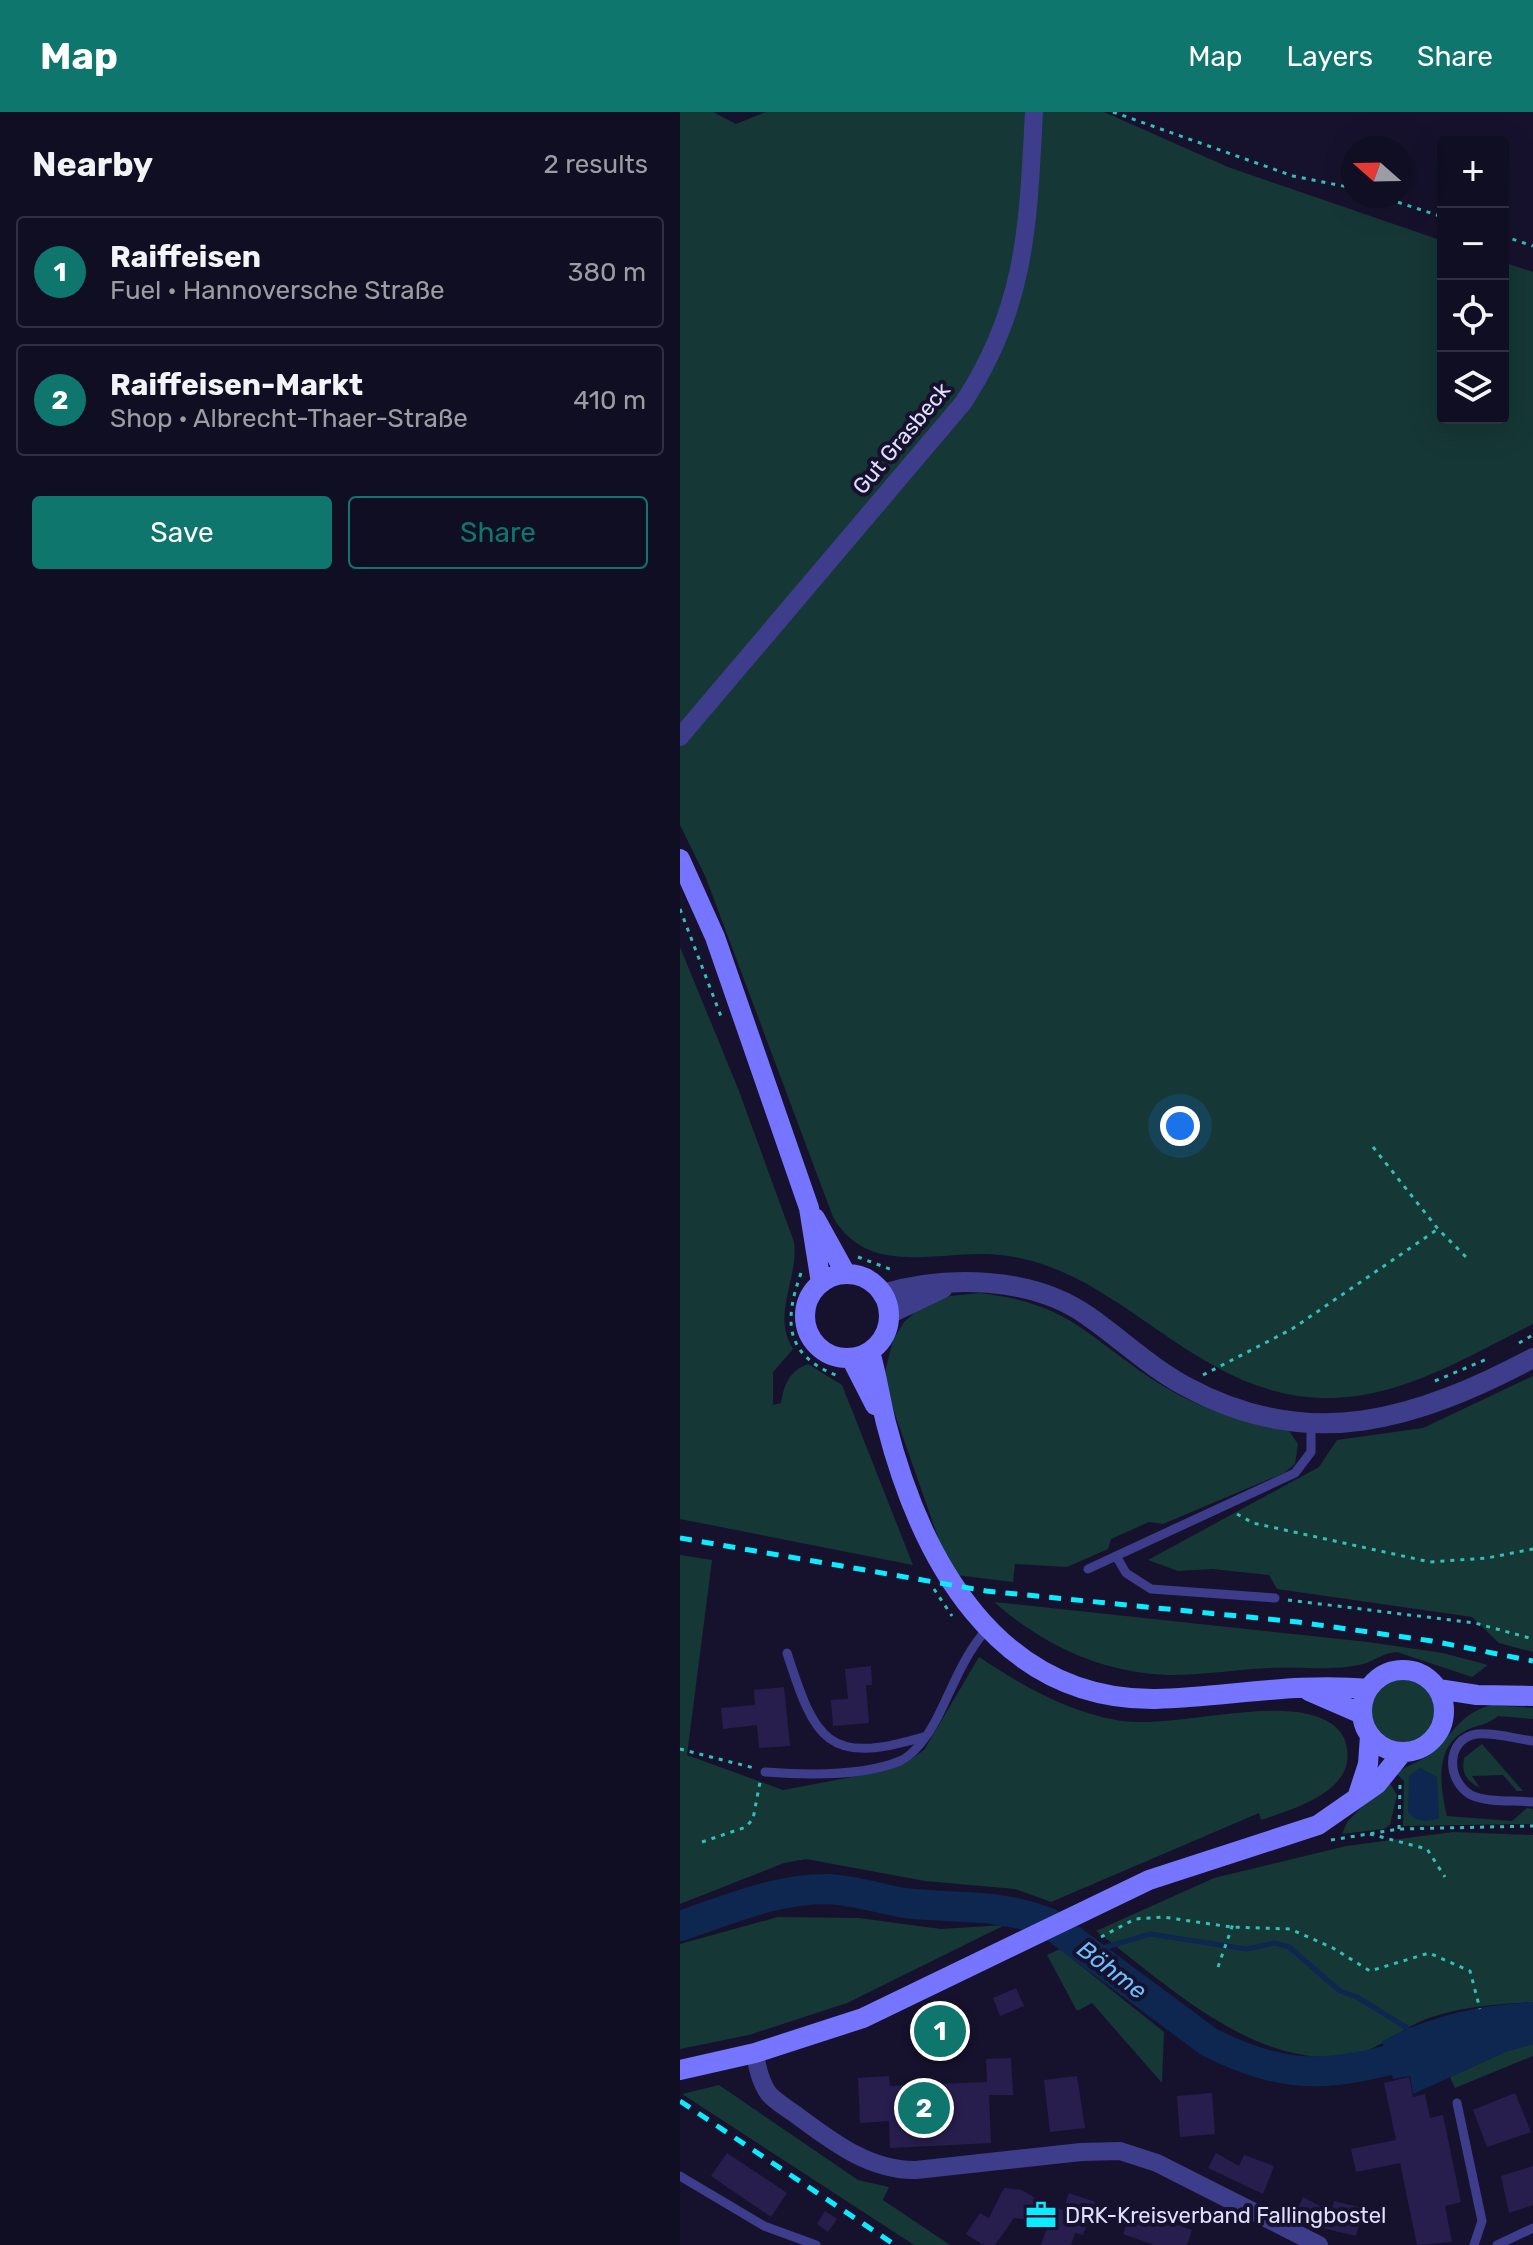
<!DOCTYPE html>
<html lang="en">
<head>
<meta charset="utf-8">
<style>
	:root { --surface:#100e22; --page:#19172a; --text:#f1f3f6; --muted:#9c9ca5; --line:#302e40; --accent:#0f766e }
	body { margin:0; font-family:Rubik,sans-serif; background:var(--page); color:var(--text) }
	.controls { position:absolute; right:24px; top:24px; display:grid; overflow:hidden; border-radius:8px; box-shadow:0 8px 32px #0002 }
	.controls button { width:72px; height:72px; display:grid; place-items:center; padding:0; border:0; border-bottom:2px solid var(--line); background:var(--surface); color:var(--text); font:40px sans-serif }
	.compass { position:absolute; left:661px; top:24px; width:72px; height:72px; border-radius:50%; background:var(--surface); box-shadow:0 8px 32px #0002; rotate:290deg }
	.you { position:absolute; left:500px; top:1014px; width:28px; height:28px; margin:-20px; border:6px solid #fff; border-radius:50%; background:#1a73e8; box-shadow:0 0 0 12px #1a73e833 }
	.badge { display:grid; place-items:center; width:52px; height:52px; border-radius:50%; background:var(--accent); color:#fff; font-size:26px; font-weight:700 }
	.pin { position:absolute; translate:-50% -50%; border:4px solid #fff; box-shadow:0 2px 8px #0006 }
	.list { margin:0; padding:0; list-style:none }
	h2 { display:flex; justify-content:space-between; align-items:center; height:104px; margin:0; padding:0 32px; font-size:34px }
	h2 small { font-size:26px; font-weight:400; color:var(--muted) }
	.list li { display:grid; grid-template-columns:52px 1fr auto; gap:24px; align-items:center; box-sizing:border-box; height:112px; margin:0 16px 16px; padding:0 16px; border:2px solid var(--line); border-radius:8px }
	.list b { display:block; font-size:30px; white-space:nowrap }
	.list p { margin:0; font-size:26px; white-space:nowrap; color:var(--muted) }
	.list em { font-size:26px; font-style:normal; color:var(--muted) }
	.actions { display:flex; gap:16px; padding:24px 32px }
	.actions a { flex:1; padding:18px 0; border:2px solid var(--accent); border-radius:8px; text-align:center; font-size:28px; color:var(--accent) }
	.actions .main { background:var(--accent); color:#fff }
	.icon { flex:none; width:44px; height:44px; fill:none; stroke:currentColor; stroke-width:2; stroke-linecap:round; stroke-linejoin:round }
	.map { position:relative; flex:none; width:853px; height:2133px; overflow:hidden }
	header { display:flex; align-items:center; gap:48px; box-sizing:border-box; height:112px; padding:0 40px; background:var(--accent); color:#fff }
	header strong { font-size:38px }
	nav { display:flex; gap:44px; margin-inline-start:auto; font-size:28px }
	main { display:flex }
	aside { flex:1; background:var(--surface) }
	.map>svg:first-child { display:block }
	.green { fill:#153735 }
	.water { fill:#0d2751 }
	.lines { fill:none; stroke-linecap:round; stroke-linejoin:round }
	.stream { stroke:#0d2751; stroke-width:5 }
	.river { stroke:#0d2751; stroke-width:30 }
	.building { fill:#271e4e }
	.path { stroke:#31c0b5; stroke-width:3; stroke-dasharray:4 6; stroke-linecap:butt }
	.service { stroke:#3e3d8c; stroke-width:9 }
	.minor { stroke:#3e3d8c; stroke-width:18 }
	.tertiary { stroke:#3e3d8c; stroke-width:20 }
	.secondary { stroke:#7675ff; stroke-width:20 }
	.rail { stroke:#0aecff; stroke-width:5; stroke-dasharray:12 10; stroke-linecap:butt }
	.labels { text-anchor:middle; stroke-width:8; stroke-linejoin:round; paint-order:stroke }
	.street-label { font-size:22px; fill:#e1deff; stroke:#16122d }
	.poi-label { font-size:22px; fill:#e1deff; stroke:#16122d; text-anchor:start }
	.water-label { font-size:24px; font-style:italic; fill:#6cbeff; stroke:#16122d }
</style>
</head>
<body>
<header>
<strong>Map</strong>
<nav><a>Map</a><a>Layers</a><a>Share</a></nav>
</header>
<main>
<aside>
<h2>Nearby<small>2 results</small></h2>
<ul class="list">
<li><span class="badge">1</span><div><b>Raiffeisen</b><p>Fuel · Hannoversche Straße</p></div><em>380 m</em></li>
<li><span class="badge">2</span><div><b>Raiffeisen-Markt</b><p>Shop · Albrecht-Thaer-Straße</p></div><em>410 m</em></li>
</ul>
<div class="actions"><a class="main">Save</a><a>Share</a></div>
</aside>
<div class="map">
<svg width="853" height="2133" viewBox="0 0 853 2133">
	<rect width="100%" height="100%" fill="#16122d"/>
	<path class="green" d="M0,0H33L56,12L86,0H424L548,55L763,129V306H823V150L853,160V1212C790,1243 727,1283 655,1286C511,1291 440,1146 307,1142C252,1140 187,1164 153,1105L26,766L0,713Z
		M0,835L59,979L114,1130C119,1167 91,1202 113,1237L93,1260V1293L101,1291C104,1273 109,1259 128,1252L162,1273L233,1453L0,1407Z
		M300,1181C389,1192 404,1222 472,1267C514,1295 560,1310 609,1319L618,1332L615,1352L604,1361L483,1412L469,1410L431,1427L428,1437L387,1455L335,1452L333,1470L276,1463L260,1431L203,1268L213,1228L224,1210L243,1193L270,1184Z
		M853,1264V1540L819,1531L792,1505L597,1477L589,1463L532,1457L498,1459L468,1448L639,1355L657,1328L743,1316Z
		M0,1443L32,1448L7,1643L103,1678L204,1659L226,1651L244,1638L299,1545C341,1573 386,1599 436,1608C495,1619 605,1579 652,1612C660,1618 666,1626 667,1637C674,1680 613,1697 581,1708L579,1701L371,1790L335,1777L245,1769L126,1747L104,1751L0,1792Z
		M314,1490L688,1530L763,1541L808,1553L792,1565L717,1540C703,1541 696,1548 683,1552C654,1559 620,1555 591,1556C556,1557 520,1564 486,1563C420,1560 363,1533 314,1490Z
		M689 1600a33 33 0 1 1 66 0a33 33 0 1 1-66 0Z
		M812,1593L853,1596V1607L818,1604C804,1615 798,1612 785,1619C754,1636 760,1675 767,1704L832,1709L847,1696L853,1697V1712L723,1714L724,1669L716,1661C727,1653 745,1648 754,1639C775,1619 782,1600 812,1593Z
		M802,1632L843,1679H837L823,1663L792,1664L800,1676C787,1669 781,1662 784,1646Z
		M708,1668L717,1683L710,1713L704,1717L662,1722L667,1710Z
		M773,1720L853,1723V1890C817,1892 772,1895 739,1910C720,1919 699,1936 679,1941C582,1965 487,1872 416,1819L534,1766L666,1734Z
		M98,1805L179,1806L261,1817L325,1813L167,1891L69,1923L0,1937V1832Z
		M380,1837L484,1920L482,1971L412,1891L397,1899L367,1843Z
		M853,1932V1944L775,1976L770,1965L827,1939Z
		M39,1973L178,2068L209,2075L203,2088L270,2133H234L2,1982Z"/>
	<path class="water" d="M740,1656L757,1665L759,1706C748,1710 735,1711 728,1700L729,1664Z
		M853,1890V1932L827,1939L733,1982L730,1964L713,1967L702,1929C751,1904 798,1893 853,1890Z"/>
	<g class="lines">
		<path class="stream" d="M410,1840L470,1822L566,1837L595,1831L609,1835L660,1879L677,1885L732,1919"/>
		<path class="river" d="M0,1814C48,1798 95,1777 147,1777C175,1778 199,1787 225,1791C277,1797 319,1791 369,1811L529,1930C617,1974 657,1961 747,1939"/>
	</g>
	<path class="building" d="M191,1554L192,1573H186L189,1611L153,1614L151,1588L168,1587L165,1557Z
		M104,1575L110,1634L79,1636L77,1613L43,1617L41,1596L75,1593L74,1578Z
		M336,1876L344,1894L320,1904L313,1886Z
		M269,1904L277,1921L251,1933L243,1916Z
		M331,1946L333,1983H309L311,2031L210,2036L209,2009L180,2011L178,1966L209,1964L210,1974L307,1970L306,1947Z
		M397,1964L405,2016L370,2020L364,1968Z
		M729,1965L733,1985L745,1982L750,2006L763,2003L781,2090L765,2094L772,2130L737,2133L720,2051L676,2060L671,2037L716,2028L704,1971Z
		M532,1981L535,2022L500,2025L497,1984Z
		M835,1981L851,2020L807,2035L793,1998Z
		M47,2041L107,2081L91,2105L31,2064Z
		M536,2041L559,2054L564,2043L594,2054L583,2082L528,2056Z
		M853,2054V2093L829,2101L821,2064Z
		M324,2076L342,2078L363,2091L383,2098L389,2081L415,2090L403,2123L395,2121L391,2133H361L369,2110L334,2106L315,2133H303L286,2122L300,2101L309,2106Z
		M623,2085L651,2100L654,2089L683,2096L676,2124L638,2115L615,2103Z
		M452,2097L512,2118L507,2133H474L443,2122Z
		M145,2099L157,2107L148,2120L137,2112Z"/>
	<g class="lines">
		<path class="path" d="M433,0L613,64L673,76
			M699,84L763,105
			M823,124L853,134
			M0,797L42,907
			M693,1035L758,1117L789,1148
			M178,1145L215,1159
			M121,1161C104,1209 104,1243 158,1264
			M839,1231L853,1223
			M523,1263L612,1217L758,1117
			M755,1269L807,1247
			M557,1402L573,1411L750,1450L807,1446L853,1437
			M254,1477L272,1504
			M608,1488L795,1511L853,1527
			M0,1637L74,1656
			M719,1717L720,1673
			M690,1722L747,1737L765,1765
			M651,1728L719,1717L853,1714
			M22,1730L66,1715L73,1707L80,1670
			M421,1825L455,1807L483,1805L551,1815L610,1817L653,1836L690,1859L749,1841L790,1859L800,1897
			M538,1855L554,1809"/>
		<path class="service" d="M436,1444L446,1461L471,1477L595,1486
			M408,1457L615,1361L631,1340V1311
			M107,1541C135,1628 147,1654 243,1625
			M853,1629C836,1627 814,1620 797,1622C764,1627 767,1670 791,1683C807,1691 835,1688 853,1690
			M85,1660C125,1663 182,1665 220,1649C234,1643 249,1622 256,1608C272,1577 283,1544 307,1517
			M777,1991L802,2109L794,2133
			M0,2064L84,2114L136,2133
			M817,2133L853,2116"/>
		<path class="minor" d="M0,625L283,291C347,194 348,111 354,0
			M75,1941C77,1955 80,1970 89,1982C97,1991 110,1998 119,2005C154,2031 191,2059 236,2058L401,2040L440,2039L477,2051L639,2133"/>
		<path class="tertiary" d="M202,1182C266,1163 352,1164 408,1204C441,1227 471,1256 507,1275C631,1342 737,1307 853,1246
			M209,1202L263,1176"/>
		<path class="secondary" d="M0,747L35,825L129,1096L141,1171
			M135,1106L166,1162
			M125 1204a42 42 0 1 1 84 0a42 42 0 1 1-84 0Z
			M190,1240C197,1263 200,1287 206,1311C240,1445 316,1589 476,1587C547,1585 617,1570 688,1577
			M171,1246L195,1293
			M682 1599a41 41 0 1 1 82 0a41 41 0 1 1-82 0Z
			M758,1577L797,1583L853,1584
			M629,1579L682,1602
			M677,1686L688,1652L690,1624
			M0,1958L75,1941L183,1906L469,1768L638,1713L697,1672L722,1641"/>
		<path class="rail" d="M0,1426L306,1479L618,1510L752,1529L853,1549
			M0,1989L215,2133"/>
	</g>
	<defs>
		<g id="office-bare" transform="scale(2.4)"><path d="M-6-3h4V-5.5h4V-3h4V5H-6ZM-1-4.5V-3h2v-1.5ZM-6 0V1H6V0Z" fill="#0aecff" stroke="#16122d" stroke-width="2.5" paint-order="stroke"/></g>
	</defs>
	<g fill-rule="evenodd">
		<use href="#office-bare" x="361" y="2103"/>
	</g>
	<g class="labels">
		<g class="street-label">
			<text transform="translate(221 326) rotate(-50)" y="8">Gut Grasbeck</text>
		</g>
		<g class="poi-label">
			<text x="385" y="2111">DRK-Kreisverband Fallingbostel</text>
		</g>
		<g class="water-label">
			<text transform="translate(432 1858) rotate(37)" y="8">Böhme</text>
		</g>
	</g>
</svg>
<div class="controls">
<button>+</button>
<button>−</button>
<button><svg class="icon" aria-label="locate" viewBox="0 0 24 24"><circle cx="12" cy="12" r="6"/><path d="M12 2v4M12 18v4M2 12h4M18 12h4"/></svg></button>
<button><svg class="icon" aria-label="layers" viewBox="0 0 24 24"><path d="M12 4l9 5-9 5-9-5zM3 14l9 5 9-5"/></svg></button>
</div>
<svg class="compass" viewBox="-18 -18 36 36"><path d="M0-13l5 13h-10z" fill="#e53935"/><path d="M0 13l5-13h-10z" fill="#9c9ca5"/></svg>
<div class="you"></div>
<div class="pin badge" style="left:260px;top:1919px">1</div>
<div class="pin badge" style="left:244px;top:1996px">2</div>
</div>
</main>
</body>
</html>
